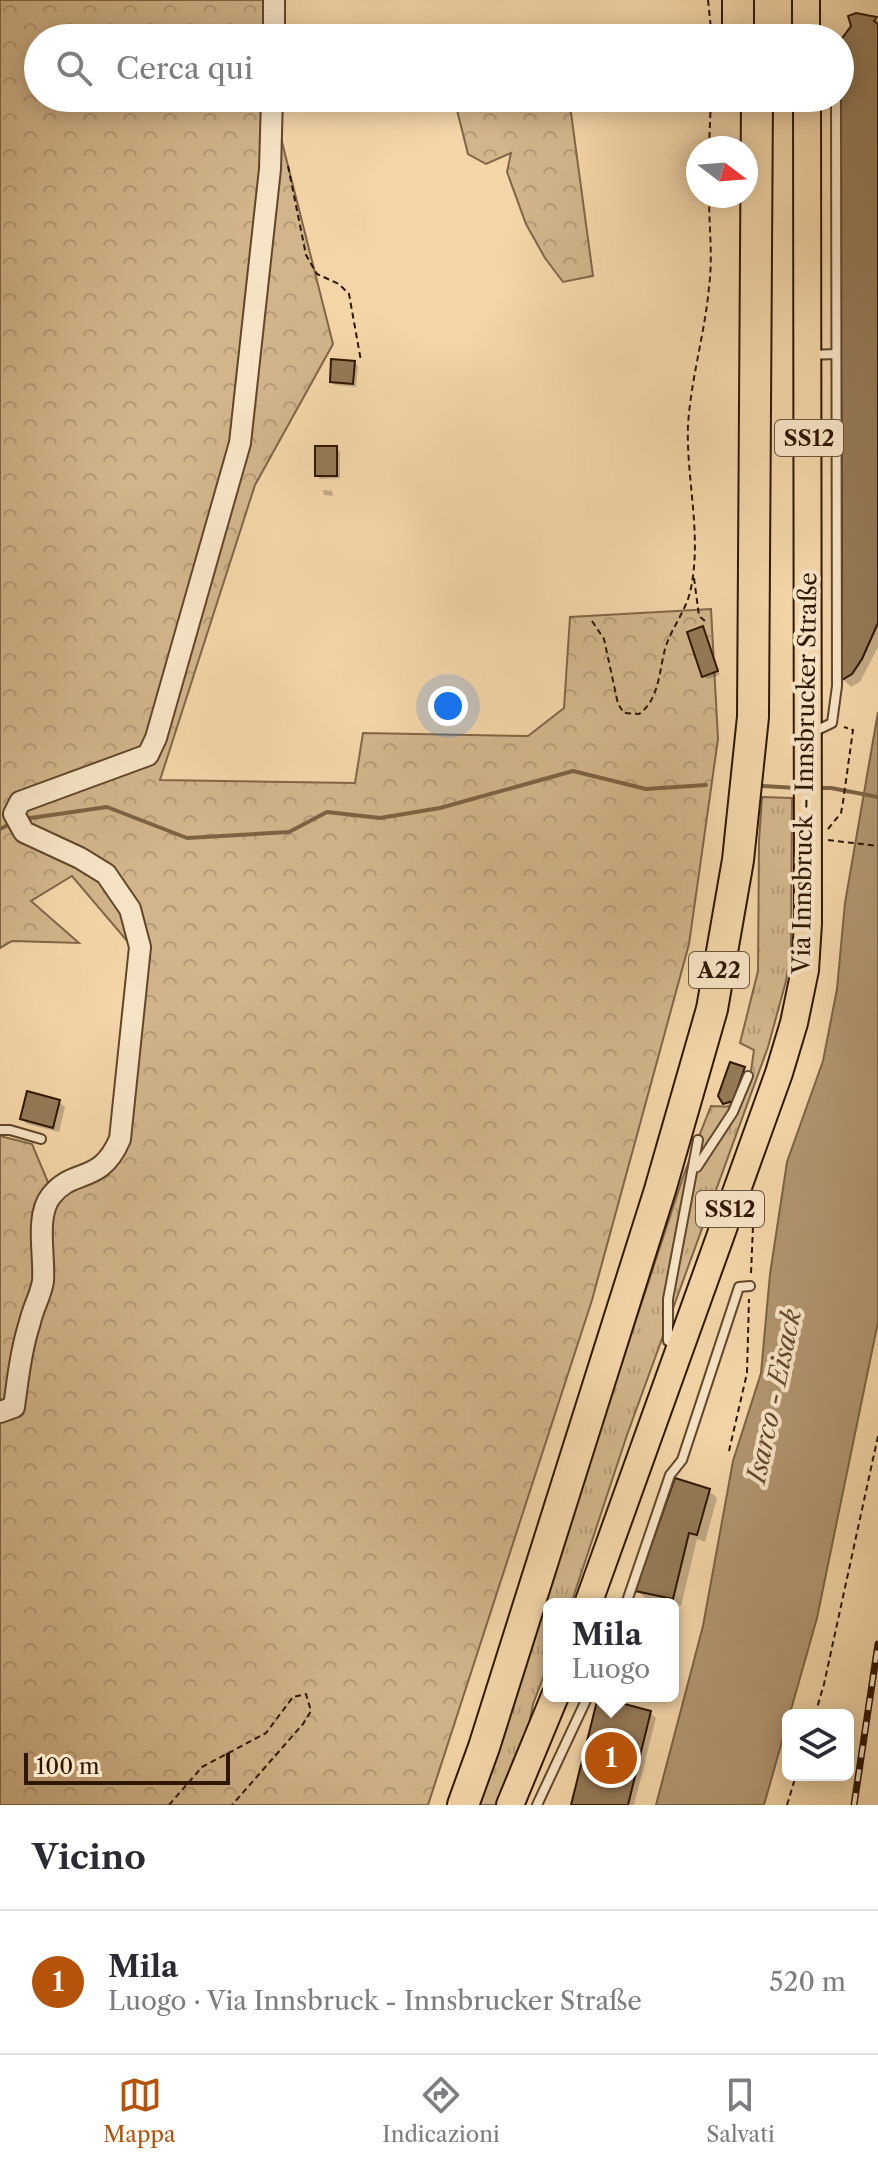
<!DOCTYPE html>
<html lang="it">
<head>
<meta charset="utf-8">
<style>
	:root { --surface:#fff; --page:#f7f7f7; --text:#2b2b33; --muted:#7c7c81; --line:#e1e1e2; --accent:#b45309 }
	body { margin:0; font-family:"Libre Caslon Text",serif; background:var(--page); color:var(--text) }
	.controls { position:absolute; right:24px; bottom:24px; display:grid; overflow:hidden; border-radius:12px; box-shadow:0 4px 20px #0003 }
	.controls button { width:72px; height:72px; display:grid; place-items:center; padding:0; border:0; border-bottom:2px solid var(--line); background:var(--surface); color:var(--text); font:40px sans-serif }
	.compass { position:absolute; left:686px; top:136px; width:72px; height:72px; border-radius:50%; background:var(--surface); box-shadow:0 4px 20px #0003; rotate:106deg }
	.scale { position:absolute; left:24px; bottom:20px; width:206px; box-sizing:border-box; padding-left:8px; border:4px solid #301800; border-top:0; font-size:22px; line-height:28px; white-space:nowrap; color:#301800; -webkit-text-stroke:6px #f7e4c6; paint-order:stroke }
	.you { position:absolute; left:448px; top:706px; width:28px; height:28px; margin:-20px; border:6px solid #fff; border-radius:50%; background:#1a73e8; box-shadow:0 0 0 12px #1a73e833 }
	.badge { display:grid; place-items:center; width:52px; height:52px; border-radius:50%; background:var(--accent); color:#fff; font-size:26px; font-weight:700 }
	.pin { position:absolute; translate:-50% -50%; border:4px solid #fff; box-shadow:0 2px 8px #0006 }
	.popup { position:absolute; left:543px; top:1598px; width:136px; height:104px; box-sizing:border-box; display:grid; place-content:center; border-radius:12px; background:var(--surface); filter:drop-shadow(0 2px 6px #0005); font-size:26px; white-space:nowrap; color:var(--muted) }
	.popup b { font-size:30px; color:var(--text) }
	.popup::after { content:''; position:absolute; left:50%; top:100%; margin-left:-16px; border:16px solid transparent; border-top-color:var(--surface) }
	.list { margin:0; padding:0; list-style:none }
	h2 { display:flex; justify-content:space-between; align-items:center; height:104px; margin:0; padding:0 32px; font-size:34px }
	h2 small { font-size:26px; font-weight:400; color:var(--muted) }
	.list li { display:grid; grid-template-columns:52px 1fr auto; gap:24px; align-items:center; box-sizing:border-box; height:144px; padding:0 32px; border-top:2px solid var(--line) }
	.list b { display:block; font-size:30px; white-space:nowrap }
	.list p { margin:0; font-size:26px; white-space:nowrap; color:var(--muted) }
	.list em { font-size:26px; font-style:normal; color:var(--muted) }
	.icon { flex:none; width:44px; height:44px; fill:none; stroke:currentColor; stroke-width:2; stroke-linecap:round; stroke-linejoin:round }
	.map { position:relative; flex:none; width:878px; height:1805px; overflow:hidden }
	.search { position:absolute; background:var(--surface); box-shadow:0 4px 20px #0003; left:24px; right:24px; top:24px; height:88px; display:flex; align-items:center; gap:20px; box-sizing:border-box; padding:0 28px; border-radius:44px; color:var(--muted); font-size:30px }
	.sheet { height:248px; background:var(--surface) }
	nav { display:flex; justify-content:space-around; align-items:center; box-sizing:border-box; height:112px; border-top:2px solid var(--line); background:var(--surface); font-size:22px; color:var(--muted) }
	nav a { display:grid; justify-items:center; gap:4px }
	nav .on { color:var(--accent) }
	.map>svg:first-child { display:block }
	.grass { fill:url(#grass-tufts); stroke:#816646; stroke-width:2 }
	.forest { fill:url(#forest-crowns); stroke:#816646; stroke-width:2 }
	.water { fill:#b1956f; stroke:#7d6343; stroke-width:2 }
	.shadow { fill:#0003 }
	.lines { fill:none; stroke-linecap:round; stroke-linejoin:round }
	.stream { stroke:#7d6343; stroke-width:4 }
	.building { fill:#957a57; stroke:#301800; stroke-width:2 }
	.service-casing { stroke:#61472a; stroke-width:12 }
	.tertiary-casing { stroke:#61472a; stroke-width:24 }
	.primary-casing { stroke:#301800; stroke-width:30 }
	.motorway-casing { stroke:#301800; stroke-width:34 }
	.path { stroke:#301800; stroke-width:2; stroke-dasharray:6 4; stroke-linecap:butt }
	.service { stroke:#f7e4c6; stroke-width:8 }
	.tertiary { stroke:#f7e4c6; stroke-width:20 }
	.primary { stroke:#f3d5a8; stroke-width:26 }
	.motorway { stroke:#f3d5a8; stroke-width:30 }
	.rail-casing { stroke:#301800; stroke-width:7 }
	.rail { stroke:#f7e4c6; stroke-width:4; stroke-dasharray:12; stroke-linecap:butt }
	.labels { text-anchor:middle; stroke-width:8; stroke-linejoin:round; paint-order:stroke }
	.shield { fill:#f7e4c6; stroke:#6c553b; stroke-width:2 }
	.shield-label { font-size:22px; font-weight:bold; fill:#301800 }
	.street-label { font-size:24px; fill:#301800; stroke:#f7e4c6 }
	.water-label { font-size:26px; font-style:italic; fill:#644a2c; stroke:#f7e4c6 }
</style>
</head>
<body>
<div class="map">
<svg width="878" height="1805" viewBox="0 0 878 1805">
	<defs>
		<pattern id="grass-tufts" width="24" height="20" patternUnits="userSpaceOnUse" patternTransform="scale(2)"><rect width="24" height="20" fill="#d2b58b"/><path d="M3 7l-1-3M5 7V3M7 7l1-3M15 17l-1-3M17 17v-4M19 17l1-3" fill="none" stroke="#b59b76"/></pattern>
		<pattern id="forest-crowns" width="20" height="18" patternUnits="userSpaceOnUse" patternTransform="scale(2)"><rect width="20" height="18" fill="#d2b58b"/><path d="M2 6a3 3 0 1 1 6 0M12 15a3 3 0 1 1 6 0" fill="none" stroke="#b59b76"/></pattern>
	</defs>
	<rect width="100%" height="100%" fill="#f3d5a8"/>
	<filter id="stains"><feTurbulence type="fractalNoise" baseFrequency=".0025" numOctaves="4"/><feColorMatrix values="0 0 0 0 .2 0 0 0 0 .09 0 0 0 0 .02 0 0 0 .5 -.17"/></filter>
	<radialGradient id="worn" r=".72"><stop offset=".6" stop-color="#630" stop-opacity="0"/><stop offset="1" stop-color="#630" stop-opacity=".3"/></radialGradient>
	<path class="grass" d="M762,797L792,798L791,948L786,981L768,1047L627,1435L571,1604H549V1662L533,1704L526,1741L498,1805H476L684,1174L711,1106L738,1107L751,1071L754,1050L740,1043L758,971L759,841Z"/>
	<path class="forest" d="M0,0H278L277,38H38V98H278L282,142L333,344L255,485L160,780L355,783L363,733L528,736L564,708L570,617L711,609L718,739L689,944L592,1300L428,1805H0V1136L32,1144L50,1187L95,1163L112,1143L134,949L72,876L31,901L79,943L12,941L0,948Z
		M454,98H569L593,276L563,282L545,258L526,224L507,172L511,153L486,164L468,154Z"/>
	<path class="water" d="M878,712V1322L817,1618L764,1805H656L703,1626L733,1461L761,1373L770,1274L787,1162L823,1061L837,989L845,903Z"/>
	<path class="shadow" d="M856,16L878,20V647L860,682L851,687L844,680L841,42L853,27Z
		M354,363L358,366L356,387L335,385L332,382Z
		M336,448L340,452V478L320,479L317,475Z
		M323,490L332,491L333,496L324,495Z
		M702,628L720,675L708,679L704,676Z
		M743,1069L751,1076L740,1109L733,1111L725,1103Z
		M59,1102L65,1107L59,1132L27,1124L22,1119Z
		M709,1491L717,1498L705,1542L697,1539L681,1606L645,1598L637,1590Z
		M650,1713L656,1718L634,1805H573Z"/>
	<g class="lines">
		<path class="stream" d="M763,786L797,788
			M818,788H831L878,797
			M24,819L107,807L187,838L289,832L327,812L380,818L440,808L573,771L646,789L706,785
			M0,829L12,823"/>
	</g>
	<path class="building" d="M856,13L877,17L874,21L878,24V623L862,659L852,674L842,680L840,41L851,26L848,16Z
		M331,359L355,361L353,384L330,382Z
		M315,446H337V476H315Z
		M703,626L718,671L702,677L687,632Z
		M730,1062L745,1067L733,1101L723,1104L718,1096Z
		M27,1091L60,1100L53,1128L20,1119Z
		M675,1478L710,1489L697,1535L689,1533L673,1599L635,1591Z
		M598,1697L651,1711L628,1805H571Z"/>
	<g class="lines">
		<g class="service-casing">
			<path id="service" d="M809,355L836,354
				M813,732L832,723L837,686L836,101
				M0,1130H10L41,1139
				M697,1167L733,1112L748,1076
				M676,1344L668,1341V1299L698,1140
				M626,1604L670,1475L682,1460L739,1287L750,1286
				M537,1805L588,1696"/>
		</g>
		<g class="tertiary-casing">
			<path id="tertiary" d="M274,38V0
				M0,1412L14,1407C18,1378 21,1350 30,1322C33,1308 41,1295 43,1281C45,1256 35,1216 51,1196C73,1167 100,1186 120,1139L140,947L130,909L106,874L80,858L24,832L14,814L20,802L148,755L156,738L240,443L270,169L272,98"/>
		</g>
		<g class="primary-casing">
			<path id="primary" d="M806,0V38
				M588,1604L779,1073L794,1023L805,970L808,923L807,98
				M510,1805L555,1696"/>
		</g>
		<g class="motorway-casing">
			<path id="motorway" d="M738,38V0
				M463,1805L484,1747L660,1190L712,1009L738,860L753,717L757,98"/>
		</g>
		<path class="path" d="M708,0L712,38
			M709,148L711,98
			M288,166L306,255L317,274L339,284L349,294L361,361
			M694,578L699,616L705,621
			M592,621L604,639L618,704L624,713L639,714C659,700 659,672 665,649C671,628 687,610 691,588C702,533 686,479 688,425C691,378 705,333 709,287C713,257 709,226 709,196
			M828,829L841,813L843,802L853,730L844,727
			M828,840L878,846
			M751,1273L754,1203
			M729,1451L747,1373L749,1299
			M815,1715L824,1684L878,1436
			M169,1805L202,1767L266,1733L293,1697L306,1694L311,1711L303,1724L232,1805
			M787,1805L796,1775"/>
		<use href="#service" class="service"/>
		<use href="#tertiary" class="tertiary"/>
		<use href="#primary" class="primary"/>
		<use href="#motorway" class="motorway"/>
		<g class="rail-casing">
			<path id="rail" d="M854,1805L878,1644"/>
		</g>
		<use href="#rail" class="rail"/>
	</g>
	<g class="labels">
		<g class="shield">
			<rect x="775" y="420" width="68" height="36" rx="6"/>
			<rect x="689" y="952" width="60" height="36" rx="6"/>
			<rect x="696" y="1191" width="68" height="36" rx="6"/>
		</g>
		<g class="shield-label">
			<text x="809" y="446">SS12</text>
			<text x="719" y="978">A22</text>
			<text x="730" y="1217">SS12</text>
		</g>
		<g class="street-label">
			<text transform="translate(805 773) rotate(-89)" y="8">Via Innsbruck - Innsbrucker Straße</text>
		</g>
		<g class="water-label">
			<text transform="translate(774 1396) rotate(-78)" y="9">Isarco - Eisack</text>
		</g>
	</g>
	<rect width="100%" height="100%" filter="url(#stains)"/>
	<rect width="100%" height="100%" fill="url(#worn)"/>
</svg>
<div class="controls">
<button><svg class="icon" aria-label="layers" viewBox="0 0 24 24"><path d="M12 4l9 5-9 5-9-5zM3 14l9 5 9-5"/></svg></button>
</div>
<svg class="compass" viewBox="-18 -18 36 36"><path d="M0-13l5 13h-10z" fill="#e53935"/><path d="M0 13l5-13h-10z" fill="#7c7c81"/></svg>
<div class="scale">100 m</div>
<div class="you"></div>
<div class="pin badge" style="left:611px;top:1758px">1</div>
<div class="popup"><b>Mila</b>Luogo</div>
<div class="search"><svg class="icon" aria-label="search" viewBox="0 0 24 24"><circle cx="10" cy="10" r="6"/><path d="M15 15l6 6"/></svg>Cerca qui</div>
</div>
<section class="sheet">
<h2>Vicino<small></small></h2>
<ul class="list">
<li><span class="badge">1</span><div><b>Mila</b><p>Luogo · Via Innsbruck - Innsbrucker Straße</p></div><em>520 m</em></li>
</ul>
</section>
<nav>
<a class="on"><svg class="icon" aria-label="map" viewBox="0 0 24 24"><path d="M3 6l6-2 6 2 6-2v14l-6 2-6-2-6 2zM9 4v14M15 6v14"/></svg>Mappa</a>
<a><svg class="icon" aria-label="directions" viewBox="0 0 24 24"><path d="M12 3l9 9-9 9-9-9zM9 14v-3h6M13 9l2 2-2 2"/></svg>Indicazioni</a>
<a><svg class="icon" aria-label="saved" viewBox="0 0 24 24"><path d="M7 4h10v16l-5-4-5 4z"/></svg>Salvati</a>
</nav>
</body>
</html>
